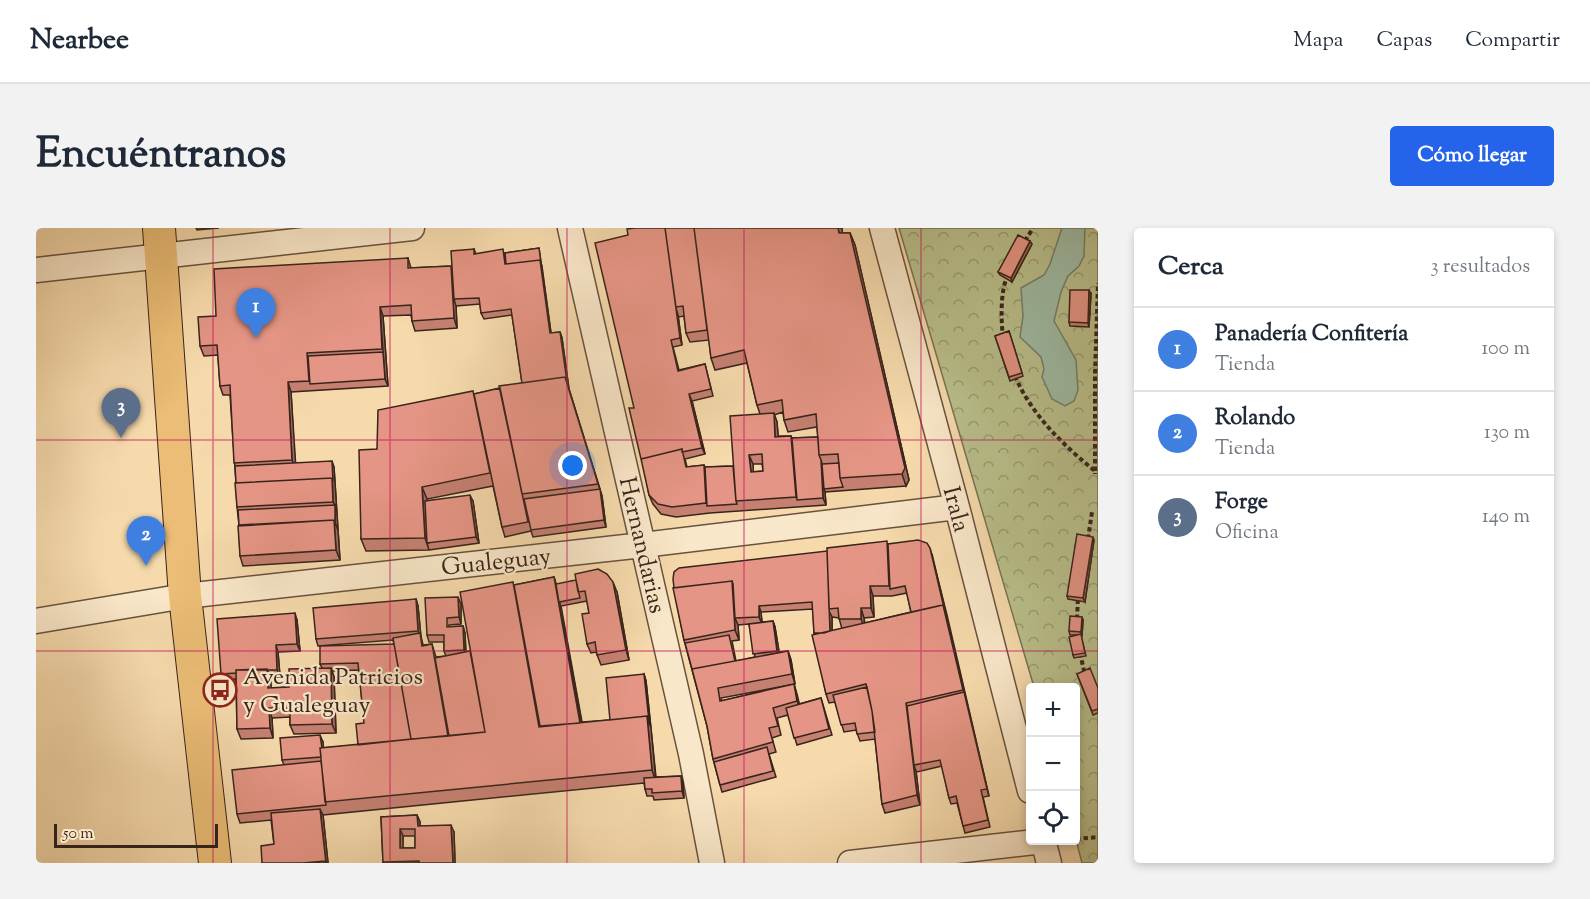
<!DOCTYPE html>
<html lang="es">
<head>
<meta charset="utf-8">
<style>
	:root { --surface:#fff; --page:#f2f2f3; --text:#1f2937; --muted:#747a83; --line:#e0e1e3; --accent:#2563eb }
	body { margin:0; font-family:"Sorts Mill Goudy",serif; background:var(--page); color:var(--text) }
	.controls { position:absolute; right:18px; bottom:18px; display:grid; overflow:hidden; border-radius:6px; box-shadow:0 3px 9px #0003 }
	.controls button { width:54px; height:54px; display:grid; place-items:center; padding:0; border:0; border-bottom:2px solid var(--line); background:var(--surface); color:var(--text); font:30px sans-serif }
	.scale { position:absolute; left:18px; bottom:15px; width:164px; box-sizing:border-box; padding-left:6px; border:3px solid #39241b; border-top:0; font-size:16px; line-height:21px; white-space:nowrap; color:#39241b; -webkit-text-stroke:4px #f9e7c9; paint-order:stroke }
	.you { position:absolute; left:537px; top:238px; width:21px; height:21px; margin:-15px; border:4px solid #fff; border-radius:50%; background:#1a73e8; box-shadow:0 0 0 9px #1a73e833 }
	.badge { display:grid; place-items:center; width:39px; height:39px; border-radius:50%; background:var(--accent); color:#fff; font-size:20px; font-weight:700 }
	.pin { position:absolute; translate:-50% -50px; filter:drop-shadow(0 2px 3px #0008) }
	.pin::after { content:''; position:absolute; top:32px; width:21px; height:18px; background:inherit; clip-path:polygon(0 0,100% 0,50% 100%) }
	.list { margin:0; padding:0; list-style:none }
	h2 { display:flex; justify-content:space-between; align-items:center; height:78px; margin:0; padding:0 24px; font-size:26px }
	h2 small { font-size:20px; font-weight:400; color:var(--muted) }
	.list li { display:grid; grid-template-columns:39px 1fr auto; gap:18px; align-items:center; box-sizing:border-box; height:84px; padding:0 24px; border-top:2px solid var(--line) }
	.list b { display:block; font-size:22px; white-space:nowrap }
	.list p { margin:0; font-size:20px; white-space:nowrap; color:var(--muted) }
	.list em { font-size:20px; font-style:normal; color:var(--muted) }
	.icon { flex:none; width:33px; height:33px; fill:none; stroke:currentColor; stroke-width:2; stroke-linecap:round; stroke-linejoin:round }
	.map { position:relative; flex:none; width:1062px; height:635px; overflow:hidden; border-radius:6px }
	header { display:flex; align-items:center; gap:36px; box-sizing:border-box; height:84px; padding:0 30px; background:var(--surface); border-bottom:2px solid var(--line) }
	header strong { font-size:28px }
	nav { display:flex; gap:33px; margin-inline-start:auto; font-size:21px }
	.intro { display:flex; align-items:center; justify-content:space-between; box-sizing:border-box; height:144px; padding:0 36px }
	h1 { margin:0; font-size:42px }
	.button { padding:15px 27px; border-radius:6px; background:var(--accent); color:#fff; font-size:21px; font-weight:700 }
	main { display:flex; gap:36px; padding:0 36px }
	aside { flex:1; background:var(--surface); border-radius:6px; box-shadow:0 3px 9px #0003 }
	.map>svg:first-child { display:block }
	.forest { fill:url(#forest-crowns); stroke:#797254; stroke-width:1.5 }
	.water { fill:#9ebba4; stroke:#767f6d; stroke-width:1.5 }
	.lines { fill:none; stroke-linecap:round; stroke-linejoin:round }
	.minor-casing { stroke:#68523f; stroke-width:27 }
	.major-casing { stroke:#39241b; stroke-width:34 }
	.path { stroke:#39241b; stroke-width:4; stroke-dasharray:4.5 3; stroke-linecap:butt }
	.minor { stroke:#f9e7c9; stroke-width:24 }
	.major { stroke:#ebbd76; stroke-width:32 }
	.wall { fill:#c58072; stroke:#39241b; stroke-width:1.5; fill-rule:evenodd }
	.shaded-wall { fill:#a0685d; stroke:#39241b; stroke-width:1.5 }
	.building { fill:#e59585; stroke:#39241b; stroke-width:1.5; fill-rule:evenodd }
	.grid { fill:none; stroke:#c2185b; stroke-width:1.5; stroke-opacity:0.55 }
	.labels { text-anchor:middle; stroke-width:4.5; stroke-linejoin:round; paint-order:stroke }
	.street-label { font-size:24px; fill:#39241b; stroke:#f9e7c9 }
	.poi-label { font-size:24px; fill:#39241b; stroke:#f9e7c9; text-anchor:start }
</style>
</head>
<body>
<header>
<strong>Nearbee</strong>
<nav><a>Mapa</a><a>Capas</a><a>Compartir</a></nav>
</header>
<div class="intro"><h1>Encuéntranos</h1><a class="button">Cómo llegar</a></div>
<main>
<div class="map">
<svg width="1062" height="635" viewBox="0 0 1062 635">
	<defs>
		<pattern id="forest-crowns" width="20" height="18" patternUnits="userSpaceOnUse" patternTransform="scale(1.5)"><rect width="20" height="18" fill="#b9c08c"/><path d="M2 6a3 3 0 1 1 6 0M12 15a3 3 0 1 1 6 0" fill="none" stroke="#979c72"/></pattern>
	</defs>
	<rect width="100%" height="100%" fill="#f6daac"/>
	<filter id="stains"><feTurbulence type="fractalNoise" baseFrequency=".00333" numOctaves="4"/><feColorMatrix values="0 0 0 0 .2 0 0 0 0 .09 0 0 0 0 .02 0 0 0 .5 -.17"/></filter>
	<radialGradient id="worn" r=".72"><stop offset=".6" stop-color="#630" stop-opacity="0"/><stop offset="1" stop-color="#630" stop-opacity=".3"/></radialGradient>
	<path class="forest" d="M863,0H1062V635H1046L1040,612V460L998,459Z"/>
	<path class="water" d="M1026,0H1049L1048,28L1043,38L1032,48L1025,64L1018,93L1040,132L1042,162L1038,173L1029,178L1016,171L1006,149L1008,141L1005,129L984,109L987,88L985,60L1008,47L1014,36Z"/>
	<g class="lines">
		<g class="minor-casing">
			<path id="minor" d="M534,0L655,526L676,635
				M846,0L921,279L994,563
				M0,42L376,0
				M0,393L149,368L607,317L921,279
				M1007,612L1013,635
				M814,635L1008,613"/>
		</g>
		<g class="major-casing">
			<path id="major" d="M123,0L149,368L179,635"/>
		</g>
		<path class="path" d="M989,13L997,0
			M967,110C965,92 964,62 972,47
			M979,148C995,186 1027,217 1059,243V246
			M1059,243V146L1062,55
			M1052,311L1056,284
			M1041,391L1042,369
			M1044,425L1049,447
			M1040,611L1062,609"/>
		<use href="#minor" class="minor"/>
		<use href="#major" class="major"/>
	</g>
	<path class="wall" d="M160,0H183L161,2Z
		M599,0H806V5H814L819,17L873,252L870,258L789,264L790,277L674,285L640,289L625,286L617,276L613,267L598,180L592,7ZM642,87L643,89L648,88L650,105L654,114L673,112L675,130L679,142L711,135L721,177L724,186L697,238L669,239L668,237L651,239L649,231L669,226L656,173L677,168L669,136L643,142L637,119L646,117ZM747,184L748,192L752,204L781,199L782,209L756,210L755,208H742L741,194L738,187ZM717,236H726L727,243L717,244Z
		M996,16L976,54L964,47L962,44Z
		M503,20L515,105L524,104L526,110L533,161L566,268L570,299L497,309L495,303L469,309L466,299L457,258L391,271V273H437L443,315L393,322L330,323L325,311L341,221L438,166L486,155L476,87L448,91L445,85L444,76L420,78L421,100L379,103L376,93L375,87L347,88L352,158L255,164L259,235L298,239L304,332L207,338L204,328L203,297L201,279L200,255L194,167H187L184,158L182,127L168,128L164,118L180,88L372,30L375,40L415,38L438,21L440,26L469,25Z
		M1055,66L1053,99L1034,98L1033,94Z
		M973,103L987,148L974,153L959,108Z
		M1058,312L1049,374L1032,371L1031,368Z
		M852,316L896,326L953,568L947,569L954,599L929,605L921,575L915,576L913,570L906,538L881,544L880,543L884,577L849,585L846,576L839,511L824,513L820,502L808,504L799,474L793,475L790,466L778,405L777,381L725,384L726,394L737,393L739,399L743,424L752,423L755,432L759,456H758L763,476L785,470L796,507L761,517L752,487L741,490L745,507L736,510L740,524L733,526L740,549L686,564L684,557L677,531L671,498L648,412L638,360ZM871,365L875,384L829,395L828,390L838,389L837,368H856ZM796,389L803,390L806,401L796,403ZM713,396L719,429L700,433L696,413L703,412L702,397ZM754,457L686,473L685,470Z
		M518,349L520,356L581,364L593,432L565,437L560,424L555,425L551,416L553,385L551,373L525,378L546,494L574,492L608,446L610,453L620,549L645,548L647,555L648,570L618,572L617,568H611L609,561L608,555L287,587L292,635H226L238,616L235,592L204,595L201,586L248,537L246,532L287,514V520L322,517L328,495L323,442L296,443L298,449L300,505L258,506L254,497V489L236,490L237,510L205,511L201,501L200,451L187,452L185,446L261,392L264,423L242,424L244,448L234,449L235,460L253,459L286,440L284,436L358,416L357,412L282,418L280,411L380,371L382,378L385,409L387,417L396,416L400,429L410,428L408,423V414H393L391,407L425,376V396L413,397V399L427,398L429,405L430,424L434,423L478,357Z
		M1047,392L1046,408H1045L1050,428L1038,430L1037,427L1040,407H1034L1033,403Z
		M1041,446L1062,460V485L1057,487Z
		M381,587L384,594V598L418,604L419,635H347L345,589ZM367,608H379V620H367Z"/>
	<path class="shaded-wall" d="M802,0H806L807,18L803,5Z
		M814,5L819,17L873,252L870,258L866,246Z
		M994,13L996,16L976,54L975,50Z
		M504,32L506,38L516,112L514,105Z
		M415,38L418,71L420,78L421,100L418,90Z
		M1053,62L1055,66L1053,99L1052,95Z
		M344,79L347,88L352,158L349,151Z
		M640,80L642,87L646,117L644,110Z
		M524,104L526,110L533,161L566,268L570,299L568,292L564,261L529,149Z
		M252,154L255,164L260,241L256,232Z
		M653,166L656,173L669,226L666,220Z
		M738,185L741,194L743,218L739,209Z
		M713,227L717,236L718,253L715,244Z
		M785,232L787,239L788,261L789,264L790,277L787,270Z
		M296,233L298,239L302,302L299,295V277L297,274Z
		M386,259L391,271L393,315H391L393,322L389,310Z
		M434,267L437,273L443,315L440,309Z
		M298,292L302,302L304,332L300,322Z
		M1057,309L1058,312L1049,374L1047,370Z
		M894,320L911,387L953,568L951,561Z
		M518,349L521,359L548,507L545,497Z
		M696,353L699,390L702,397L703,412L699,402Z
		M577,354L581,364L593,432L590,422Z
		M834,358L837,368L838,389L835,380Z
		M422,369L425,376V396L423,389Z
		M380,371L382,378L385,409L389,427L382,403Z
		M723,378L725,384L726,396L723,389Z
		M825,380L828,390L829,401L825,391Z
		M793,383L796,389V411L794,405Z
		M259,385L261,392L264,423L261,416Z
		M1046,389L1047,392L1046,408L1045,404Z
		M737,393L739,399L744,429L741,423Z
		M427,398L429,405L430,429L428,422Z
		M240,417L242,424L244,448L241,442Z
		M752,423L755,432L759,456L756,446Z
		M295,440L298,449L300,505L296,496Z
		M231,441L235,451V470L232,460Z
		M608,446L610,453L615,500L613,493Z
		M758,456L761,466L765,483L761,473Z
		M870,475L873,485L878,537L880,543L884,577L881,567Z
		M233,480L236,490L237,510L234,500Z
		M611,488L615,500L620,554L616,542Z
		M284,507L287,514L289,535L286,529Z
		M645,548L647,555L648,570L646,563Z
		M284,581L287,587L292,635H290Z
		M381,587L384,594V605L382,598Z
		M415,597L418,604L419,635H417Z
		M364,601L367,608V627L364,620Z"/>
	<path class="building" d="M599,0H629L644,110L635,112L642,143L669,136L675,161L653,166L666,220L646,224V221L605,231L593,180H598L559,15L592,7L591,1Z
		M629,0H658L671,102L650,105L647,78L640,79Z
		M658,0H802L803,5H814L869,240L866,246L804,250L802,226L783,227L780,186L748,192L746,172L721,177L708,122L675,130Z
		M982,7L994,13L975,50L962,44Z
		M503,20L505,35L504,32L470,36L469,25Z
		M438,21V26L467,21L469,36L504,32L514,105L524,104L531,154L529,149L486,155L475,81L445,85L443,70L418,71L415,23Z
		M372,30V40L415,38L418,90L376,93L375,77L344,79L346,121L271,125L273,153L252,154L256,232L198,235L194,157L184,158L181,117L164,118L162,89L180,88L178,41Z
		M1034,62H1053L1052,95L1033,94Z
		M973,103L986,145L973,149L959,108Z
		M347,124L349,151L274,156L272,128Z
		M529,149L562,256L486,266L463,158Z
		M464,160L492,294L466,299L438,166Z
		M437,163L454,245L386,259L389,310L325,311L323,222L341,221L342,182Z
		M738,185L739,209L755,208L760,269L700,273L694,188ZM726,226L727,243L715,244L713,227Z
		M782,209L783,227L785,232L787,270L761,272L756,210Z
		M646,221L650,239L668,237L670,275L636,279L622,276L613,267L605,231Z
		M296,233L297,253L296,250L200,255L199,238Z
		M803,235L804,250L807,259L788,261L786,236Z
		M697,238L700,273L701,276L671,278L669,239Z
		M296,250L297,274L201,279L199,255Z
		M564,261L568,292L495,302L488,271Z
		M434,267L440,309L391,315L389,273Z
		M299,277V295L298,292L203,297L202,282Z
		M298,292L300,322L204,328L202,298Z
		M1041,306L1057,309L1047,370L1031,368Z
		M882,312L891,315L894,320L908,380L907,377L875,384L869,358L854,361L852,316Z
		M851,313L853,358H834L835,380H825V391H803L802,380L793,381L791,320Z
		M791,323L794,403L788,405H778L776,374L723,378V389L699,390L697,356L696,353L638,360L637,351L638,344L643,340Z
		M562,341L571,346L577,354L590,422L561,427L559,414L551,416L546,386L553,385L549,363L542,364L539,346Z
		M518,349L544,495L504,498L478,357Z
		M540,352L544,370L523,374L520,356Z
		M696,353L699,402L648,412L637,360Z
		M477,354L503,499L611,488L616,542L289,574L284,520L449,504L424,364Z
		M422,369L423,389L411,390V399L427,398L428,422L408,423V407H391L389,370Z
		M380,371L382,403L280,411L277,380Z
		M907,377L927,462L870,475L881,567L846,576L836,483L830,456L790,466L776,407Z
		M259,385L261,416L240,417L241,442H200V445L185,446L181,391Z
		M1034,388L1046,389L1045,404L1033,403Z
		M737,393L741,423L717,426L713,396Z
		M384,405L386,418L396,416L412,508L375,511L357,410Z
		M1045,406L1049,425L1037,427L1033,409Z
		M693,407L699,433L656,441L649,415Z
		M358,416L375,511L322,517L320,496L328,495L322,435L284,436V418Z
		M434,423L449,504L413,508L399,430Z
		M752,423L756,446L682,460L684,473L758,456L761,473L737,480L742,498L733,500L737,514L677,531L671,498L656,441Z
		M295,440L296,496L254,497V480H233L234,500L201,501L200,442L231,441L232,460L253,459V441Z
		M1054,440L1062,460V481L1056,483L1041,446Z
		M608,446L613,493L611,488L574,492L570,450Z
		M831,459L836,483L839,504L821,506L819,495L805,497L797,467Z
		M928,464L951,561L945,562L952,592L927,598L920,568L913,570L904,532L878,537L871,478Z
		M785,470L793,501L758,510L750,480Z
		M284,507L286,520H284L285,529L246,532L244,510Z
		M731,519L737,543L684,557L678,534Z
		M285,533L290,577L201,586L196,542Z
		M645,548L646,563L616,565V561H609L608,550Z
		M284,581L290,635L289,633L267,635H226L225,618L238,616L235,585Z
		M381,587L382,598L415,597L417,635H383V633L347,634L345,589ZM364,601H379V620H364Z
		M289,633V635H267Z"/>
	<path class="grid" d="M177,0V635M354,0V635M531,0V635M708,0V635M885,0V635M0,212H1062M0,423H1062"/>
	<defs>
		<g id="bus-ring" transform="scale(1.725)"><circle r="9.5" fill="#f9e7c9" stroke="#8f2418" stroke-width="1.5"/><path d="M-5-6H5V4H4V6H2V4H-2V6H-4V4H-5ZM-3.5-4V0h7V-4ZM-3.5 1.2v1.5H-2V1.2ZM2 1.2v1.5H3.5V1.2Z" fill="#8f2418"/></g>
	</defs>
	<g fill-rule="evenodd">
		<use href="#bus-ring" x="184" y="462"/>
	</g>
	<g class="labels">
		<g class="street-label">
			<text transform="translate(921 281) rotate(75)" y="8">Irala</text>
			<text transform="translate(607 317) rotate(77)" y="8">Hernandarias</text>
			<text transform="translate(460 333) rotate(-6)" y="8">Gualeguay</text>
		</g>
		<g class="poi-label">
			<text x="207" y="456">Avenida Patricios<tspan x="207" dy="28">y Gualeguay</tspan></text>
		</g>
	</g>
	<rect width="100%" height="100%" filter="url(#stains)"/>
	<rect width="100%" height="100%" fill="url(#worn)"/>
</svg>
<div class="controls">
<button>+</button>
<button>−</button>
<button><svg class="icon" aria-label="locate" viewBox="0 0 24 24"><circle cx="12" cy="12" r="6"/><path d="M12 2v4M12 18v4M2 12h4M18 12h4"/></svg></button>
</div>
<div class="scale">50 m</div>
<div class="you"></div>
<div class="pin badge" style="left:220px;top:110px;background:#3f7fe0">1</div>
<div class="pin badge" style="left:110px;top:338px;background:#3f7fe0">2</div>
<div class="pin badge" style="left:85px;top:210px;background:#5c6f8a">3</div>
</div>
<aside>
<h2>Cerca<small>3 resultados</small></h2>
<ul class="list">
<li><span class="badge" style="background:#3f7fe0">1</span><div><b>Panadería Confitería</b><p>Tienda</p></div><em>100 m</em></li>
<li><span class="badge" style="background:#3f7fe0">2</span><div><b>Rolando</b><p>Tienda</p></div><em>130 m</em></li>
<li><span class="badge" style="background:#5c6f8a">3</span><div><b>Forge</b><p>Oficina</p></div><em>140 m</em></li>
</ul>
</aside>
</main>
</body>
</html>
